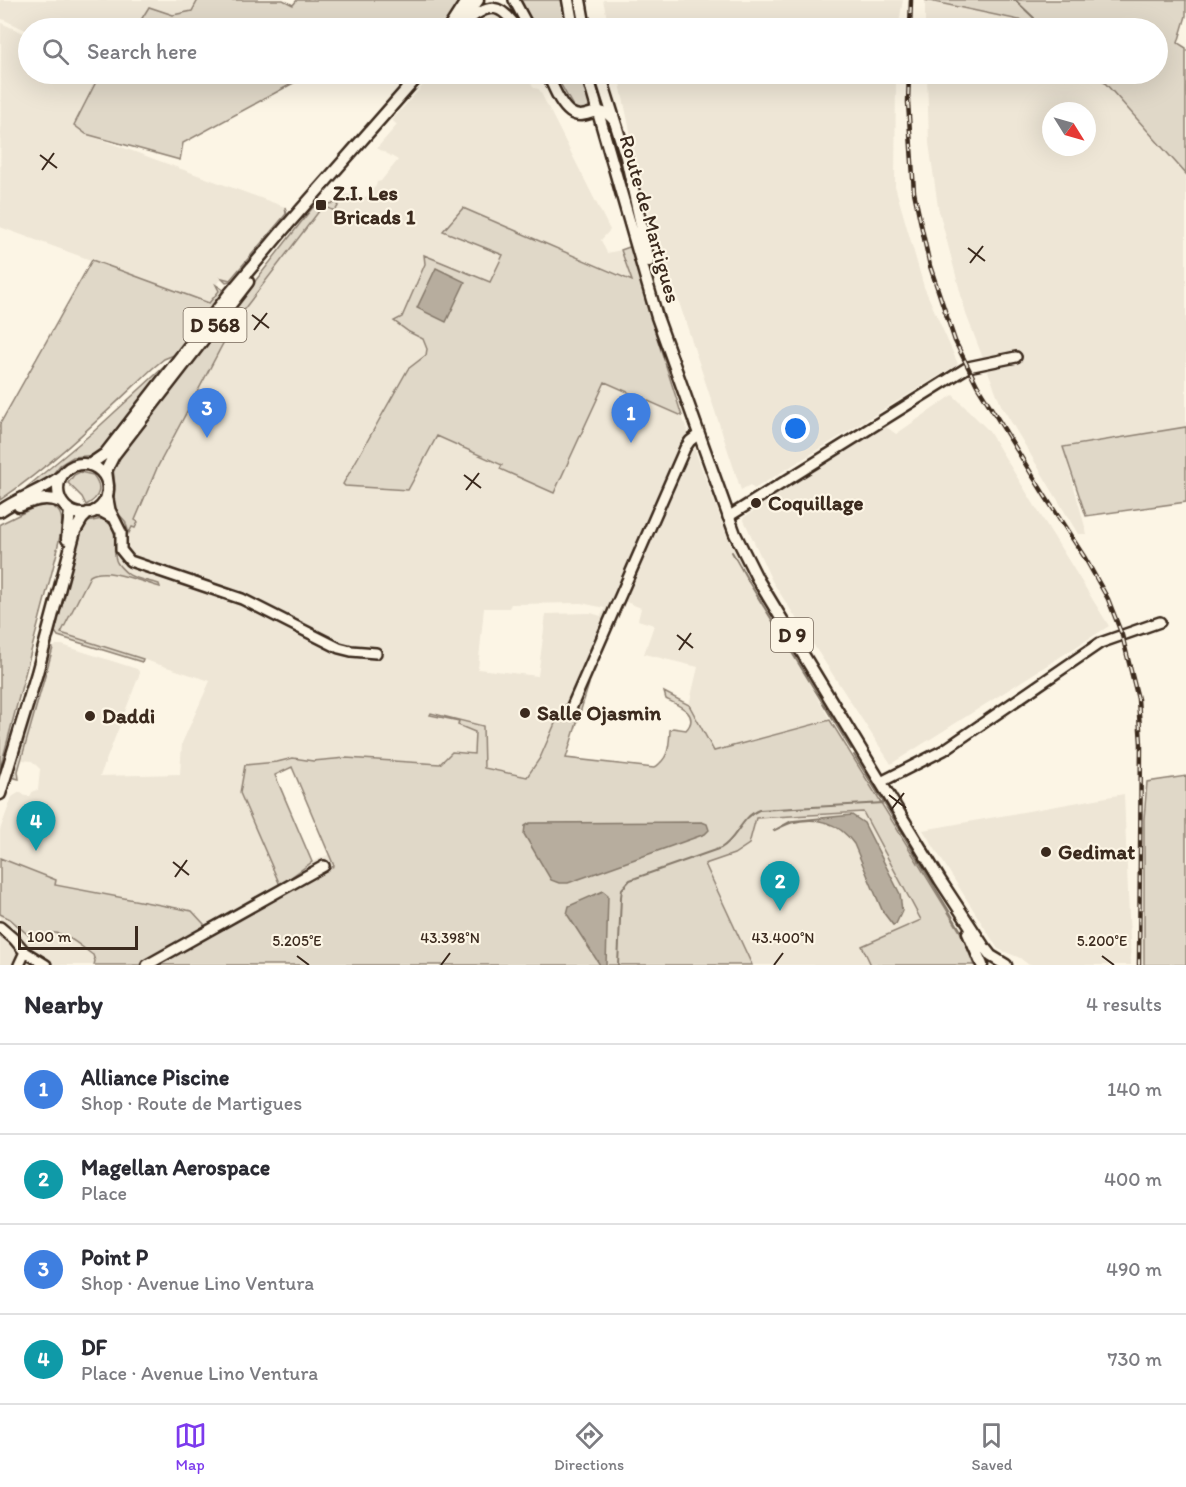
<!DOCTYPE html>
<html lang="en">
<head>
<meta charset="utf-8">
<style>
	:root { --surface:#fff; --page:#f7f7f7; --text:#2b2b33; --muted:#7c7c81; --line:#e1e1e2; --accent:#7c3aed }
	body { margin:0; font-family:Itim,sans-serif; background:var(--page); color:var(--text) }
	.compass { position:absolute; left:1042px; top:102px; width:54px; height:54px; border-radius:50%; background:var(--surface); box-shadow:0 6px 24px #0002; rotate:127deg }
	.scale { position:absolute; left:18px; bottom:15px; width:120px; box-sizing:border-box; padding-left:6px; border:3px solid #3b2a1e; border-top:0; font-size:16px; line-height:21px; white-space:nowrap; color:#3b2a1e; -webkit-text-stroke:4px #fcf5e5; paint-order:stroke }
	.you { position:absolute; left:796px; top:429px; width:21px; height:21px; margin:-15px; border:4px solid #fff; border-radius:50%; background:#1a73e8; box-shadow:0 0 0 9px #1a73e833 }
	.badge { display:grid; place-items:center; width:39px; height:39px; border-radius:50%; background:var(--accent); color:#fff; font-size:20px; font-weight:700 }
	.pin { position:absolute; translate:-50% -50px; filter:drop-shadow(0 2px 3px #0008) }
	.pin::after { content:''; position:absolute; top:32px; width:21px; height:18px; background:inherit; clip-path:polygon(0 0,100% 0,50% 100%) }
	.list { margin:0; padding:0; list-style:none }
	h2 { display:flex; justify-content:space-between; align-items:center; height:78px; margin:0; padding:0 24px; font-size:26px }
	h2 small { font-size:20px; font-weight:400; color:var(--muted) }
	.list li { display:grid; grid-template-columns:39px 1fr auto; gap:18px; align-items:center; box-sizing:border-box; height:90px; padding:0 24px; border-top:2px solid var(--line) }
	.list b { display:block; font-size:22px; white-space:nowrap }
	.list p { margin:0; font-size:20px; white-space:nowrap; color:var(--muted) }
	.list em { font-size:20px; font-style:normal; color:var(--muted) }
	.icon { flex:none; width:33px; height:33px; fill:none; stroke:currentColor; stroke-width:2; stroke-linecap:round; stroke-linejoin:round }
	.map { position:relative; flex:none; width:1186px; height:965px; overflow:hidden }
	.search { position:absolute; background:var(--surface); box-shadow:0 6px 24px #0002; left:18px; right:18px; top:18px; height:66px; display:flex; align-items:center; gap:15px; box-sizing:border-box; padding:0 21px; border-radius:33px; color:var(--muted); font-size:22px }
	.sheet { height:438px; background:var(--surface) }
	nav { display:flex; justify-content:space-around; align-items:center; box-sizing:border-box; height:84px; border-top:2px solid var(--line); background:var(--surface); font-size:16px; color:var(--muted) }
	nav a { display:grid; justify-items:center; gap:3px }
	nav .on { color:var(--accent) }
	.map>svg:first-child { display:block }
	.built { fill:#eee6d6; fill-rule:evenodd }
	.green { fill:#e0d8c8; stroke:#8e8173; stroke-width:1.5 }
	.water { fill:#b7ad9e; stroke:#85796b; stroke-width:1.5 }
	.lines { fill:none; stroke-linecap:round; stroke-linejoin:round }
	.stream { stroke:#85796b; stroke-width:2 }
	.minor-casing { stroke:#3b2a1e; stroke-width:14 }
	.major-casing { stroke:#3b2a1e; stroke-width:15 }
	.minor { stroke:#fcf5e5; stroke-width:9 }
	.major { stroke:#fcf5e5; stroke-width:10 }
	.rail-casing { stroke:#3b2a1e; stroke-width:4.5 }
	.rail { stroke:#fcf5e5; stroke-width:2; stroke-dasharray:7; stroke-linecap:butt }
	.ticks { fill:none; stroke:#3b2a1e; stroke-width:2 }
	.poi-dot { fill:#3b2a1e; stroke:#fcf5e5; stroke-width:2 }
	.labels { text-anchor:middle; stroke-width:4.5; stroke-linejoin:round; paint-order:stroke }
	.shield { fill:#fcf5e5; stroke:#75675a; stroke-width:1.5 }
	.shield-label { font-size:20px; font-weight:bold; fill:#3b2a1e }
	.poi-label { font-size:21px; font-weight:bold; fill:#3b2a1e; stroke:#fcf5e5; text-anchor:start }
	.street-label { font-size:21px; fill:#3b2a1e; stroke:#fcf5e5 }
	.ticks-label { font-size:15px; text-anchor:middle; fill:#3b2a1e; stroke:#fcf5e5; stroke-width:4.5; stroke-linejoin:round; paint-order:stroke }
</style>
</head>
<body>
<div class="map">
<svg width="1186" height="965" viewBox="0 0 1186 965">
	<rect width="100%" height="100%" fill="#fcf5e5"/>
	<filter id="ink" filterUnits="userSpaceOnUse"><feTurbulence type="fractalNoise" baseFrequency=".0167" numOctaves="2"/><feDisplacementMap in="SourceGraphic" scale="12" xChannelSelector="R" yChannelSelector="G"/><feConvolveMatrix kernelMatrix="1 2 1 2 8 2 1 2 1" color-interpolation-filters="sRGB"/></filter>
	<g filter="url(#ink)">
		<path class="built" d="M0,0H198L192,11L172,15L149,7L136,28H28V31L0,18Z
			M603,0H903L898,28H609Z
			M925,0L1057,28H925Z
			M495,16L503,20L508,28H473L484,18Z
			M1,23L28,35V74H100L74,124L86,134L285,207L286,214L230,280L222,279L216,285L219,291L209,303L0,227Z
			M433,74H532L530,82L534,88L539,89L610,230L601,240L607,253L621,250L633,281L444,231L503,255L490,282L425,255V264L402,317L395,321L413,335L423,339L427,349L426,356L420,360L343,484L345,486L407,490L437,436L502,465L500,469L605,382L682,416L730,543L830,720L714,751L689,705L698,667L644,654L654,625L638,620L641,608L624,601L573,717L560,713L540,758L527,777L483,768V726L431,713V715L459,721L458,726L475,732L474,754L447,756L440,764L346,758L313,761L293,758L277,762L275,774L312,862L330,854L587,965H0V830L12,797L20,792L25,796H30L33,791L38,790L40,769L32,761L22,760L51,651L56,645H62L137,669L140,673L100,776L180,774L182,743L210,681L61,633L90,576L93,574L110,572L126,541L157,468L235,321L323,206L335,211L346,194L366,197L376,186L377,182L381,181L398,160L377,148L397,125L392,120ZM581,603L605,608L601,616L591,613L546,614L538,676L478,669L484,608H509L511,604Z
			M618,74H896L895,186L924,287L958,364L754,489L750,485L741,490L643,193Z
			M927,74H1097L1186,174V427L1063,447L1087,534H1078L1001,405L966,314L938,207L929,143ZM1051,111H1087V147H1051Z
			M953,395L988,430L1109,626L891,764L772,581L743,518L884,425L896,434Z
			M1124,794L1131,965H1029L1020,958L998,949L923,830Z
			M864,812L921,921L942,965H623L626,887L749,844L756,818Z"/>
		<path class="green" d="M198,0H283L293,5L297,0H460L442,28H409L403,22L392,28H136L149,7L173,15L192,11Z
			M518,0H564L568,28H532Z
			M925,0H1186V16L1178,43L1186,48V174L1097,74H1158V28H1057Z
			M100,74H310L183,143L180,160L86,134L74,125Z
			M555,74H582L591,103L589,109L579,110L574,108Z
			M340,203L335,211L323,206L235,321L157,468L135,520L138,522L135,528L132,527L129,533L125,521L114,509L113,504L115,487L113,467L117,458L313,207L323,204Z
			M285,207L288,218L235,280L226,282L222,278L230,280L286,214Z
			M463,208L632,281L621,250L632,246L653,325L682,416L605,382L554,493L500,469L502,465L437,436L408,490L345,486L343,484L408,369L426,355L427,349L423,339L409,332L394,321L402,317L425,264L424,255L490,282L503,255L443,231Z
			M92,260L209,303L219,291L216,285L222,289V295L179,353L164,359L153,368C104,414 56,462 0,500V424Z
			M165,366L167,367L97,455L73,457L60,465L49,479L21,492L92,433Z
			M1186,427V502L1086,516L1063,447Z
			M80,472L93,475C103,487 100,498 86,505L82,497L68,483L74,475Z
			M39,505C70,503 62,529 57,549H58L0,769V524Z
			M102,519C122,526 111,544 116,560C117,564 124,571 128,574C132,578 152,582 159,584L160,587C141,582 107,566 90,576L61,633L143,659L142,662L58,636L55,632L80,531L87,522Z
			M50,647L53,648L18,771L19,779L15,778L13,772L45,655Z
			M587,683L589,684L566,758L654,768C669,758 669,747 670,730L673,728L686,730C701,714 678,705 666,699L664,692L689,705L714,751L830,720L969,946L978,965H871L862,946L921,920L863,812L756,818L749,844L734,854L705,864L752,965H156L334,866L292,767L275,775L312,862L280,885L240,793L245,765L277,762L293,758L313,761L346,758L440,764L452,752L474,754L475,732L458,725L459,721L430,715L431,713L483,726L484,768L527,777L540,758L560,712L573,717Z
			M1186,776V965H1144V819L1147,782Z
			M0,858L56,880L55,885L192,911L204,924L203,930L139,965H94L95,961L93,955C73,941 58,922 35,941L10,919L0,914Z"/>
		<path class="water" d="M436,268L465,282L446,322L417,308Z
			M852,815L864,823L900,894L902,911L896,924L893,925L883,912L854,844C839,822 816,816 791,823C784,825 779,829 773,831L791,821Z
			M702,822L707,824L709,830L705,834L568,883H559L551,880L524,834L525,826L530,823Z
			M603,891L608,895L606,965H600L567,914L569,906Z"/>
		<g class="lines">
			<path class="stream" d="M1015,0L1034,18
				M732,552L750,584L851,749
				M854,755L884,803
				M618,965L621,897L622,889L630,880L721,848C737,839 741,817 759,810L884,803L961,931L974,965"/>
			<g class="minor-casing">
				<path id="minor" d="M514,0L529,28
					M465,23C488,3 500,2 517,28
					M547,74C553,85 559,104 570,112C587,124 597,99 614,121
					M107,494L110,510L121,532V550L130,561L242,599L339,648L351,651L376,653
					M94,511L102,512L113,518
					M728,517L968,367L1016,357
					M569,713L685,448L690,441L699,434
					M881,782L944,750L1100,643L1160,622
					M0,927L14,939L25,952L46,965
					M19,965L25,952
					M147,965L324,866"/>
			</g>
			<g class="major-casing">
				<path id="major" d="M568,0L573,28
					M580,0L585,28
					M449,28L467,0
					M458,28L478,0
					M587,74L657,317L735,534L758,580L940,880L984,947L991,956L1006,965
					M600,74L626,157L649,261
					M58 489a25 25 0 1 1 50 0a25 25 0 1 1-50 0Z
					M89,465L105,454L230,293L283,230L420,74
					M108,486L106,471L114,455L248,282
					M19,506C34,500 46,496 61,502
					M0,511C19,497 43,491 61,476
					M67,539L70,511
					M0,794L37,673L75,531L82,519L88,513
					M968,933L982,965"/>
			</g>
			<use href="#minor" class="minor"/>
			<use href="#major" class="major"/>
			<g class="rail-casing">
				<path id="rail" d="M910,28L911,0
					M909,74L908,102L914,192L930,266L955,341L977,385L1045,496L1085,558L1108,599L1122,635L1138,699L1141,744L1139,965"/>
			</g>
			<use href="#rail" class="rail"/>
		</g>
	</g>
	<path class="ticks" d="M40,155L57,168M42,170L54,153M968,248L985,261M970,263L983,246M252,315L269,328M254,330L267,313M464,475L481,488M466,490L479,473M677,635L693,648M679,650L691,633M889,795L906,808M891,810L904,793M173,862L189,875M175,877L187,860M297,956L309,965M1102,956L1114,965M441,965L450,953M774,965L783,953"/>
	<g class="poi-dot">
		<rect x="315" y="199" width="12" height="12" rx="3"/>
		<circle cx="756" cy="503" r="6"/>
		<circle cx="525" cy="713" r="6"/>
		<circle cx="90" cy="716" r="6"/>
		<circle cx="1046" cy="852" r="6"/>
	</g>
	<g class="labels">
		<g class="shield">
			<rect x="183.5" y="308" width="63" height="34" rx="4.5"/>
			<rect x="771" y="618" width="42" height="34" rx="4.5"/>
		</g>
		<g class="shield-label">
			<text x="215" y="332">D 568</text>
			<text x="792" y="642">D 9</text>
		</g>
		<g class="poi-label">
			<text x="333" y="200">Z.I. Les<tspan x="333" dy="24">Bricads 1</tspan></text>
			<text x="768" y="510">Coquillage</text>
			<text x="537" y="720">Salle Ojasmin</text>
			<text x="102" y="723">Daddi</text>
			<text x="1058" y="859">Gedimat</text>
		</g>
		<g class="street-label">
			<text transform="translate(650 219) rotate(74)" y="7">Route de Martigues</text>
		</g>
	</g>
	<g class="ticks-label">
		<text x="450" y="943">43.398°N</text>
		<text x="783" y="943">43.400°N</text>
		<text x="297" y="946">5.205°E</text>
		<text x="1102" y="946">5.200°E</text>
	</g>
</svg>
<svg class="compass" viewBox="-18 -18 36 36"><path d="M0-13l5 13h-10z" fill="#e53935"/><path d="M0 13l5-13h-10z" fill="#7c7c81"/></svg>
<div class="scale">100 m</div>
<div class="you"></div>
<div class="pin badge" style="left:631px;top:443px;background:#3f7fe0">1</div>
<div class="pin badge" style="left:780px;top:911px;background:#0f9aa8">2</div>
<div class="pin badge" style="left:207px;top:438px;background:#3f7fe0">3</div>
<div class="pin badge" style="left:36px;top:851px;background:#0f9aa8">4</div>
<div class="search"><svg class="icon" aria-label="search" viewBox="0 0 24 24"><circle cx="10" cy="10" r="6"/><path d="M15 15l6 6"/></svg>Search here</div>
</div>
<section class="sheet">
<h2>Nearby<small>4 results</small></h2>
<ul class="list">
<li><span class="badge" style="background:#3f7fe0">1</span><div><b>Alliance Piscine</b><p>Shop · Route de Martigues</p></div><em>140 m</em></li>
<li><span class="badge" style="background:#0f9aa8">2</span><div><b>Magellan Aerospace</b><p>Place</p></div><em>400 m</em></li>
<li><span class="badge" style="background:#3f7fe0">3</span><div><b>Point P</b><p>Shop · Avenue Lino Ventura</p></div><em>490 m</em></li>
<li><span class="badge" style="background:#0f9aa8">4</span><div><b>DF</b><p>Place · Avenue Lino Ventura</p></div><em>730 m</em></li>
</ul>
</section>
<nav>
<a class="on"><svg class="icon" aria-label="map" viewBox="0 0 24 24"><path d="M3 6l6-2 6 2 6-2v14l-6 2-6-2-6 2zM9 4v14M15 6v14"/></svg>Map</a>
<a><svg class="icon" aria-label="directions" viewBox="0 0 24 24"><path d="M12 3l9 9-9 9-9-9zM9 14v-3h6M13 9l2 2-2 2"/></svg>Directions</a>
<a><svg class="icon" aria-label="saved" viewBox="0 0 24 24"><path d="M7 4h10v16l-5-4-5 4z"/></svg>Saved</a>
</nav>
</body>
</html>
